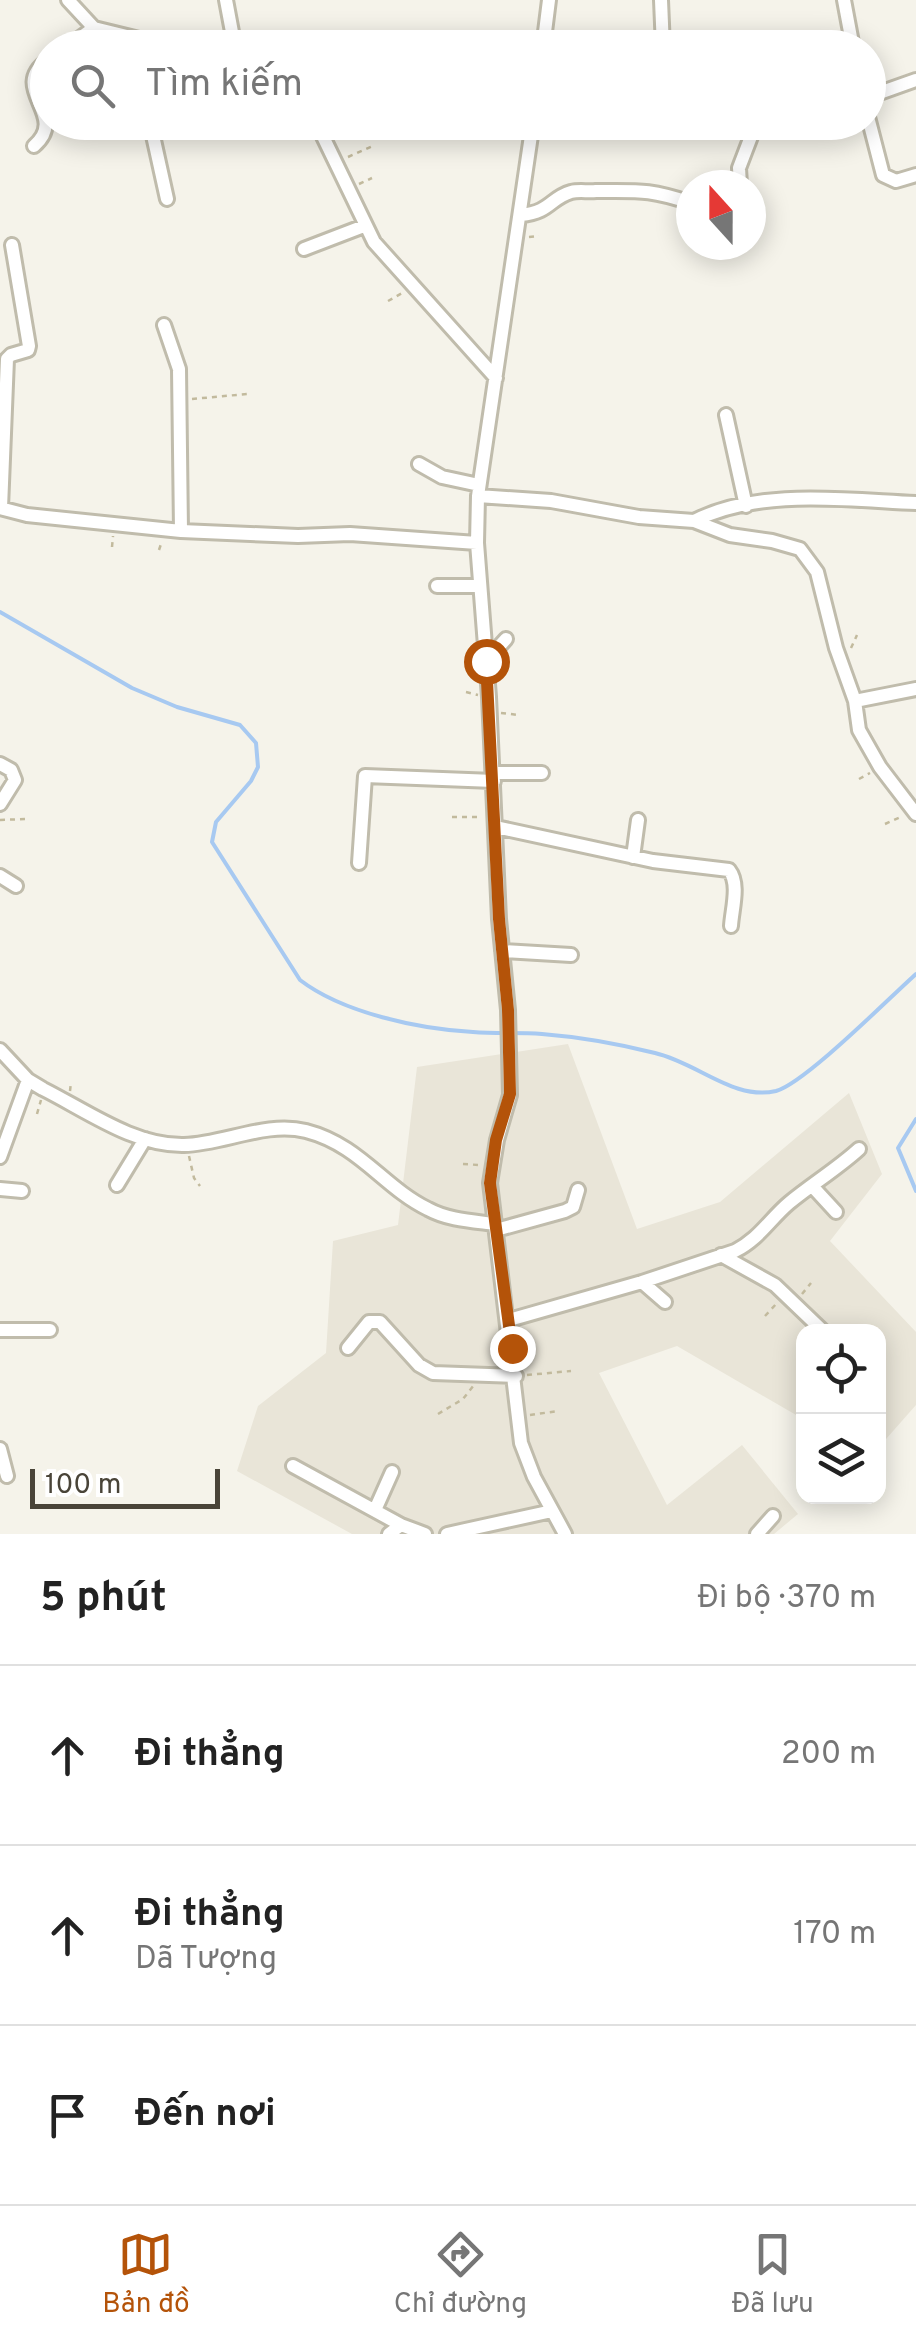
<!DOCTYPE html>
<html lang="vi">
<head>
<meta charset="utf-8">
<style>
	:root { --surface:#fff; --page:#f6f6f6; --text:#222; --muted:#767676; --line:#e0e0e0; --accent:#b45309 }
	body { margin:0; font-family:Overpass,sans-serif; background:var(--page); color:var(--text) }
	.controls { position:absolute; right:30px; bottom:30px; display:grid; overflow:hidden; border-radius:20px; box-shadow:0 5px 25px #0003 }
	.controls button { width:90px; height:90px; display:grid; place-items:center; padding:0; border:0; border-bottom:2px solid var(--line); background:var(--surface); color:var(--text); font:50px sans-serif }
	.compass { position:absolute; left:676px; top:170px; width:90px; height:90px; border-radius:50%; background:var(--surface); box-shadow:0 5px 25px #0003; rotate:339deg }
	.scale { position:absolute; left:30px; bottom:25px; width:190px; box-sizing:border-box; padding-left:10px; border:5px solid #494438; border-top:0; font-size:28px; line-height:35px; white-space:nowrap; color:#494438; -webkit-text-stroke:8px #fff; paint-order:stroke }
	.stop { position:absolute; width:30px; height:30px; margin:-22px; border:8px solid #b45309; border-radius:50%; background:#fff }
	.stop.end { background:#b45309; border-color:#fff; box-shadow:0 2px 10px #0008 }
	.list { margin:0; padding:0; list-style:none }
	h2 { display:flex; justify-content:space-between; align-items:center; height:130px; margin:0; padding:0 40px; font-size:42px }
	h2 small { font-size:32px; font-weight:400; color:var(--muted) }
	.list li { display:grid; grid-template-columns:65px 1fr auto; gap:30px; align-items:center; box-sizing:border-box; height:180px; padding:0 40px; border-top:2px solid var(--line) }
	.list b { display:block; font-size:38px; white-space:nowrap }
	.list p { margin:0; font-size:32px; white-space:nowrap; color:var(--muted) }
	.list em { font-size:32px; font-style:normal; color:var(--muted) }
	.icon { flex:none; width:55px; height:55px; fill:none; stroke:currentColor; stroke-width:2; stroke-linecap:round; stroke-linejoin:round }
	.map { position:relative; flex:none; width:916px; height:1534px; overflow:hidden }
	.search { position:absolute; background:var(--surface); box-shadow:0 5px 25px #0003; left:30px; right:30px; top:30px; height:110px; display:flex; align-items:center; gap:25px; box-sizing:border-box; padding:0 35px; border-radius:55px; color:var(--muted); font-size:38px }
	.sheet { height:670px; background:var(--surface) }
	nav { display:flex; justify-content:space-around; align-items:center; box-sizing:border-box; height:140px; border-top:2px solid var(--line); background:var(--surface); font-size:28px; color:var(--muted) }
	nav a { display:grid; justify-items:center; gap:5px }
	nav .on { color:var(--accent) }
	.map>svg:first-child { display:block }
	.residential { fill:#e9e5d8 }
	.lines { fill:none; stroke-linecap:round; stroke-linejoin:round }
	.stream { stroke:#a7c9f1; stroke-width:4 }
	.minor-casing { stroke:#c0bcac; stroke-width:18 }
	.path { stroke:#c2ba9d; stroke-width:2.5; stroke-dasharray:5 5; stroke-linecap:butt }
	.minor { stroke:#fff; stroke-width:12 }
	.route { stroke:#b45309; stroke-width:12 }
</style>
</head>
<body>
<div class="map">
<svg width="916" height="1534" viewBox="0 0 916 1534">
	<rect width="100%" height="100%" fill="#f5f3ea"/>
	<path class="residential" d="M568,1044L637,1229L720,1202L849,1093L882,1174L830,1241L916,1332V1405L879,1447L878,1332H804L803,1419L677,1346L599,1373L667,1505L742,1445L798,1514L774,1534H352L237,1471L258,1406L326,1353L333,1241L398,1225L417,1067Z"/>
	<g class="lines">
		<path class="stream" d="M0,612L132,688L177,707L240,725L256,743L258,767L251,781L216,822L212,842L300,980C343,1013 419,1029 473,1032C496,1034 519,1032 542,1034C580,1037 619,1044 655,1053C698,1063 734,1101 776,1091C805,1083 889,998 916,974
			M916,1119L898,1148L916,1191"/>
		<g class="minor-casing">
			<path id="minor" d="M68,0L94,28L176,48
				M226,0L235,48
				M661,0L663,48
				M844,0L853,48
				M66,48L94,28
				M543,48L549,0
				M868,97L916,80
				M868,117L883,175L896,181L916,175
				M150,122L167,199
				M316,122L374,242L496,378
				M533,122L478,496L477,543L489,697L499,919L508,1010L510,1095L497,1140L490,1183L521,1443L534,1477L565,1534
				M34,146C70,115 7,89 48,60
				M740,185L739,168L755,126
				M521,215C551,212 550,198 571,192C579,190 588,192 596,191C639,191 649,189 691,203
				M304,249L364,226
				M164,325L179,369L181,531
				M726,415L746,506
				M419,464L442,477L479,485
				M478,496L551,501L639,517L694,521L730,535L772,541L800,549L817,572L836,648L855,701L859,730L880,767L916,814
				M0,508L27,515L181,531L298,536L350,534L477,543
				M1,508L7,359L11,355L28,350L29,346L12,245
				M694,521C759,488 846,500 916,503
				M437,586H480
				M486,661L506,639
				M855,701L916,689
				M0,764L11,770L15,780L0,804
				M493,773H542
				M496,827L653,861L729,870C740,884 732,909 731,926
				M633,857L638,820
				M359,863L365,776L494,781
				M0,876L16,886
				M502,951L571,955
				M0,1050L28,1080L43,1089C87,1111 134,1146 184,1145C224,1144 266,1121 306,1131C360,1145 383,1187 428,1209C448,1220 472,1221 495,1224
				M0,1157L28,1080
				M117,1185L145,1139
				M813,1187L836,1212
				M0,1189L22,1191
				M496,1230L565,1211L573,1207L578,1190
				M721,1255L775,1285L824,1332
				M642,1282L665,1302
				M509,1320L642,1282L735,1251C759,1239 770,1219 789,1203C812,1184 837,1169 859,1149
				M0,1330H50
				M348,1348L369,1322H380L419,1365L433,1373L516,1376
				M0,1449L7,1476
				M293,1466L401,1525
				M375,1510L392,1472
				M389,1534L401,1525L425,1534
				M447,1534L552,1511
				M757,1534L773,1516"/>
		</g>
		<path class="path" d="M129,137L141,135
			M348,157L375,145
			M359,184L372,178
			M529,237L539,236
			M388,301L404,292
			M192,399L247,394
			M112,547L113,536
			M159,550L162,541
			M851,648L857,635
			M466,692L478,695
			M501,713L519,715
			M859,779L870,773
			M452,817H479
			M0,820L26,819
			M885,824L903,816
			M70,1091L71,1082
			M37,1114L41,1100
			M189,1156L194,1178L200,1186
			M463,1164L479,1165
			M802,1294L811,1283
			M765,1316L777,1303
			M527,1375L571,1371
			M438,1414L463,1399L474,1385
			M530,1415L558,1411"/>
		<use href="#minor" class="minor"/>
	</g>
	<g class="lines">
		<path class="route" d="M486,661L499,919L508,1010L510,1094L496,1140L490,1183L512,1348"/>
	</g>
</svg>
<div class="controls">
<button><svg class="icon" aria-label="locate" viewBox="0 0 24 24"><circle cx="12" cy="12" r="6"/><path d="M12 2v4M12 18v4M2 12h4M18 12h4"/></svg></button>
<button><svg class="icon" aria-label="layers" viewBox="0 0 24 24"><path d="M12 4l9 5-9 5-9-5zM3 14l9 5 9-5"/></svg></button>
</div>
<svg class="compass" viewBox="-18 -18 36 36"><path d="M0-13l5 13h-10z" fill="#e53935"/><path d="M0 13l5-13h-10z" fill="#767676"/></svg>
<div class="scale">100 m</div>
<div class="stop" style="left:486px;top:661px"></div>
<div class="stop end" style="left:512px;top:1348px"></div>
<div class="search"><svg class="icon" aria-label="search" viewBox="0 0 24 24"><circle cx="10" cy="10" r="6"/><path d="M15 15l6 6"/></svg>Tìm kiếm</div>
</div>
<section class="sheet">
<h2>5 phút<small>Đi bộ · 370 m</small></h2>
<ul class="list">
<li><svg class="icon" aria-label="ahead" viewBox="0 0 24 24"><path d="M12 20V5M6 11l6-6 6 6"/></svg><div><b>Đi thẳng</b></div><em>200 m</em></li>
<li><svg class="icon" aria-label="ahead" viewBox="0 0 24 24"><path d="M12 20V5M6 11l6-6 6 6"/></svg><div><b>Đi thẳng</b><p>Dã Tượng</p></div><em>170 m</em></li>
<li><svg class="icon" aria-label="arrive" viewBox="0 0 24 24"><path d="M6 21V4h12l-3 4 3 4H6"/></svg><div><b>Đến nơi</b></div></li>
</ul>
</section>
<nav>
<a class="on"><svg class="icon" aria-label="map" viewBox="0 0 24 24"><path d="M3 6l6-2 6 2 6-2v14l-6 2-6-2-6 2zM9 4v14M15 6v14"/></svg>Bản đồ</a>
<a><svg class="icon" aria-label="directions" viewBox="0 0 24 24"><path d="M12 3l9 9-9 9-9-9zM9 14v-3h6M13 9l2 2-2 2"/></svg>Chỉ đường</a>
<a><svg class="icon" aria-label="saved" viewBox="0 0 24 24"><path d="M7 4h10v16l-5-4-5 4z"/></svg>Đã lưu</a>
</nav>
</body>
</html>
